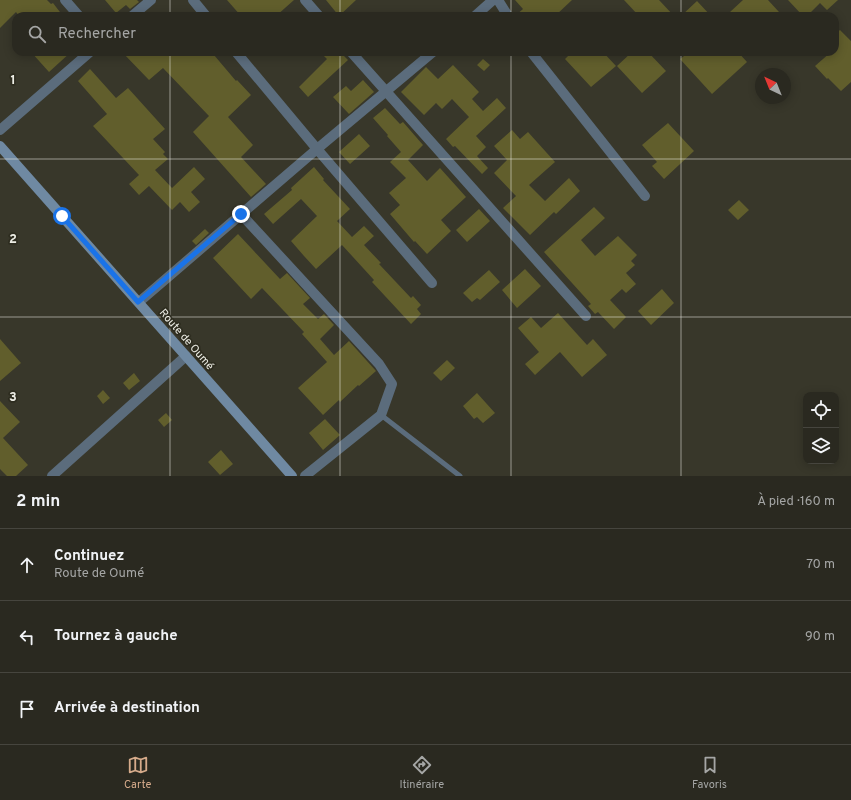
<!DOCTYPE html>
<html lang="fr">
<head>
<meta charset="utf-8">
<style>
	:root { --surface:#2a2920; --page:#323129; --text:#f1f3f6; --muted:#a5a6a5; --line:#46453e; --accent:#d6ab8b }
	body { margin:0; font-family:Overpass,sans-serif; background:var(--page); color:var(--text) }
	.controls { position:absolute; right:12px; bottom:12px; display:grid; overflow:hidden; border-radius:8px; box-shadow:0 2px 10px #0003 }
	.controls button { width:36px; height:36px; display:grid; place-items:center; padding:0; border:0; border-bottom:1px solid var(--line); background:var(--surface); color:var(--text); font:20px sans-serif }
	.compass { position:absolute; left:755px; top:68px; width:36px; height:36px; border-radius:50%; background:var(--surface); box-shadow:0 2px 10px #0003; rotate:317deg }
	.stop { position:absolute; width:12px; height:12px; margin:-9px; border:3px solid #1a73e8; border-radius:50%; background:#fff }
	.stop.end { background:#1a73e8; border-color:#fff; box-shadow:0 1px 4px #0008 }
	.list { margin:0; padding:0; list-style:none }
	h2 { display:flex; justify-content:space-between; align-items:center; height:52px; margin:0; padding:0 16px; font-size:17px }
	h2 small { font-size:13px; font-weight:400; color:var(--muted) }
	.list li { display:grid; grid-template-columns:26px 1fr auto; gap:12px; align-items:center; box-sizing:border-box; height:72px; padding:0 16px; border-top:1px solid var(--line) }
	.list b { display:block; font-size:15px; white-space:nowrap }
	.list p { margin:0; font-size:13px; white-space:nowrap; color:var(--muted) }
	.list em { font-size:13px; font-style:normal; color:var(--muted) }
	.icon { flex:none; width:22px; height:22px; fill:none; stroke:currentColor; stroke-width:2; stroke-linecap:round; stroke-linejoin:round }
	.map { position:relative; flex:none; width:851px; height:476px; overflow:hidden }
	.search { position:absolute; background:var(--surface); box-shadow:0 2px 10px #0003; left:12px; right:12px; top:12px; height:44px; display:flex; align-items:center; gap:10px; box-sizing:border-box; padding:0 14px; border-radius:12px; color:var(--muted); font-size:15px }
	.sheet { height:268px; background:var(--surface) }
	nav { display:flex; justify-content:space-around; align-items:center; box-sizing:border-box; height:56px; border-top:1px solid var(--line); background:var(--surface); font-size:11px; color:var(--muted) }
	nav a { display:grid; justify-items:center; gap:2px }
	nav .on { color:var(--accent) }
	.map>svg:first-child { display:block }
	.building { fill:#615e2c }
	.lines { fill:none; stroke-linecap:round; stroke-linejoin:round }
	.lane { stroke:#5b6c7c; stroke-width:5 }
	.street { stroke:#5b6c7c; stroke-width:10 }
	.secondary { stroke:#6f89a2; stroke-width:10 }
	.route { stroke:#1a73e8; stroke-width:5 }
	.grid { fill:none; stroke:#edede5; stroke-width:1; stroke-opacity:0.55 }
	.labels { text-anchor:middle; stroke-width:3.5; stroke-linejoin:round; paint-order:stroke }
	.street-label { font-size:11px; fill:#edede5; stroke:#2e2d20 }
	.grid-label { font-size:13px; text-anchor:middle; font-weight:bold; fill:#edede5; stroke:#2e2d20; stroke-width:3.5; stroke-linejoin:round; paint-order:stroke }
</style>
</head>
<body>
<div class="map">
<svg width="851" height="476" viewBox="0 0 851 476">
	<rect width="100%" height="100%" fill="#38372a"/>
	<path class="building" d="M0,0H47L51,4L53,3L63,16H19L16,12L0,28Z
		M105,0H137L139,2L130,9L126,5L116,13Z
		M227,0H294L276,16H241Z
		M326,0H356L339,16Z
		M515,0H572L555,16H515L523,9Z
		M624,0H659L674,16H639Z
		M743,0H768L779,12L775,16H734L730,12Z
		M788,0H838L827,10L820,3L807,16H803Z
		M697,1L711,16H681Z
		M840,30L851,41V82L841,91L828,78L827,79L815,66L831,52H835V34Z
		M31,52H71L49,72Z
		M122,52H210L214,56V55L236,81L237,80L251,95L228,117L253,145L241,157L266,184L251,197L193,132L209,116L163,68L149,80Z
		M320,52H340L348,60L308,97L299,87L327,59Z
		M572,52H603L616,66L591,87L565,59Z
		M632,52H648L666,71L642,93L617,66Z
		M680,52H738L747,62L712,94L680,59L684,56Z
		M483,59L490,65L484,71L477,65Z
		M453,65L479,92L472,99L483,111L497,98L506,108L476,136L486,147L477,156L488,168L482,174L455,146L453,147L446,139L469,117L452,99L442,109L436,103L424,115L401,92L426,67L438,79Z
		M90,69L116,98L128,88L165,129L153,139L165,152L163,154L168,159L155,170L172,188L194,167L205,179L191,192L200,202L189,212L180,202L172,210L149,186L139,195L129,184L139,175L93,126L107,114L78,81Z
		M363,80L374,92L349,114L333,97L346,86L351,91Z
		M385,108L400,124L403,122L423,145L408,160L427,181L440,168L466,197L441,220L451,231L427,254L415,241L414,242L390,214L400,205L389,193L406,178L390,162L401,152L387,136L388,135L373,118Z
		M668,123L694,151L664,179L652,166L657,162L642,145Z
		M512,130L520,139L528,132L555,162L529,185L545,201L569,178L580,191L556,214L554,212L530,235L503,208L516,196L494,173L507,160L494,146Z
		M359,134L370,146L350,164L339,152Z
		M314,167L324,179L323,180L350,209L337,221L352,237L364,226L374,236L364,245L381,263L379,264L411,298L413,296L421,305L417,309L421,314L411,324L372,282L374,280L342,245L316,269L304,256L291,241L317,216L301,199L273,224L264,214L292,190L291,188Z
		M739,200L749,210L738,220L728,210Z
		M594,207L605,218L581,240L595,256L618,236L637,255L631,261L635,265L626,273L636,284L626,293L622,289L610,300L626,317L614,329L598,312L595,314L588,306L591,304L544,252Z
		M479,209L490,221L467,242L456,230Z
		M205,229L209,233L196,245L192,241Z
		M238,234L280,279L287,273L310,298L303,304L318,319L324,314L334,325L320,339L334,355L349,341L376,371L359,386L358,385L340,402L339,400L323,415L298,388L327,362L302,334L304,332L262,288L251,299L213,258Z
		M525,269L541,286L517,308L502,290Z
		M489,270L500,282L480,300L477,298L472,302L463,293Z
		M662,289L674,303L651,325L638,311Z
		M558,313L587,345L593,339L607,355L582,377L560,352L535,375L525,364L539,352L518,328L531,317L541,328Z
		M0,339L21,363L0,381Z
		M447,360L455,368L441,381L433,373Z
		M134,373L140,381L129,390L123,383Z
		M103,390L110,398L103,404L97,396Z
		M477,393L495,413L483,423L477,417L474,419L463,406Z
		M0,401L20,422L3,438L28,465L16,476H7L0,469Z
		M166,413L172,420L164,427L158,420Z
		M325,419L340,435L323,450L309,433Z
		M221,450L233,464L220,475L208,462Z"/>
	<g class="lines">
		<path class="lane" d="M381,415L460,476"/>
		<path class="street" d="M65,0L79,16
			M193,0L206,16
			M305,0L319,16
			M498,0L508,16
			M132,16L151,0
			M475,16L493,0
			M236,52L317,149L432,283
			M351,52L586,316
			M531,52L645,196
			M0,130L90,52
			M241,214L379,364L392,384L381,415L305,476
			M139,302L317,149L433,52
			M52,476L186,356"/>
		<path class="secondary" d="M0,146L292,476"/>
	</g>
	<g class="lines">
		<path class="route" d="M62,216L138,302L241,214"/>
	</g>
	<path class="grid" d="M170,0V16M340,0V16M511,0V16M681,0V16M170,52V476M340,52V476M511,52V476M681,52V476M0,159H851M0,317H851"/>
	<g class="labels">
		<g class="street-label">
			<text transform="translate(187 339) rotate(49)" y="4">Route de Oumé</text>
		</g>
	</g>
	<g class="grid-label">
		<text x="13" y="84">1</text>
		<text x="13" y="243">2</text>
		<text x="13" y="401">3</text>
	</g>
</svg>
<div class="controls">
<button><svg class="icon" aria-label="locate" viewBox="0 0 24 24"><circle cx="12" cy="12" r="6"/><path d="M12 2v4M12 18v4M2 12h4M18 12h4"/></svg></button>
<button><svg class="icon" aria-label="layers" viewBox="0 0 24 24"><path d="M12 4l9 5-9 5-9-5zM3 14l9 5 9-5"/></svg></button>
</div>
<svg class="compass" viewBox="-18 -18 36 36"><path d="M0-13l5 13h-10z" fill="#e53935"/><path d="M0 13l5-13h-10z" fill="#a5a6a5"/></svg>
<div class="stop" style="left:62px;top:216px"></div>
<div class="stop end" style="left:241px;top:214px"></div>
<div class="search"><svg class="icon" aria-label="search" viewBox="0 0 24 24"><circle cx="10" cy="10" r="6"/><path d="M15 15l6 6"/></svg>Rechercher</div>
</div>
<section class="sheet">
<h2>2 min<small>À pied · 160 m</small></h2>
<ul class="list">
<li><svg class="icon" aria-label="ahead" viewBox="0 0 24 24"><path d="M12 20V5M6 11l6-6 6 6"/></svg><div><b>Continuez</b><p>Route de Oumé</p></div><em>70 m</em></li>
<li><svg class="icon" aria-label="left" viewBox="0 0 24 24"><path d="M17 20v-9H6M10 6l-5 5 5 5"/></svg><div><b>Tournez à gauche</b></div><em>90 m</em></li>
<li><svg class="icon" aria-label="arrive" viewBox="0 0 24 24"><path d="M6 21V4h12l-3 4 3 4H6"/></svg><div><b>Arrivée à destination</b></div></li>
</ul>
</section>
<nav>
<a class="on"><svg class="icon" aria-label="map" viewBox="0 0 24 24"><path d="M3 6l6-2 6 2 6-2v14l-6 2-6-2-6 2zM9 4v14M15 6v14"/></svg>Carte</a>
<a><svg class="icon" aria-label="directions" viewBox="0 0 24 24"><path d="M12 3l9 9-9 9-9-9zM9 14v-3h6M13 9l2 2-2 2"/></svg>Itinéraire</a>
<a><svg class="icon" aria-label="saved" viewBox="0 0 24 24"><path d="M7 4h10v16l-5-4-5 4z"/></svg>Favoris</a>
</nav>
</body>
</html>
